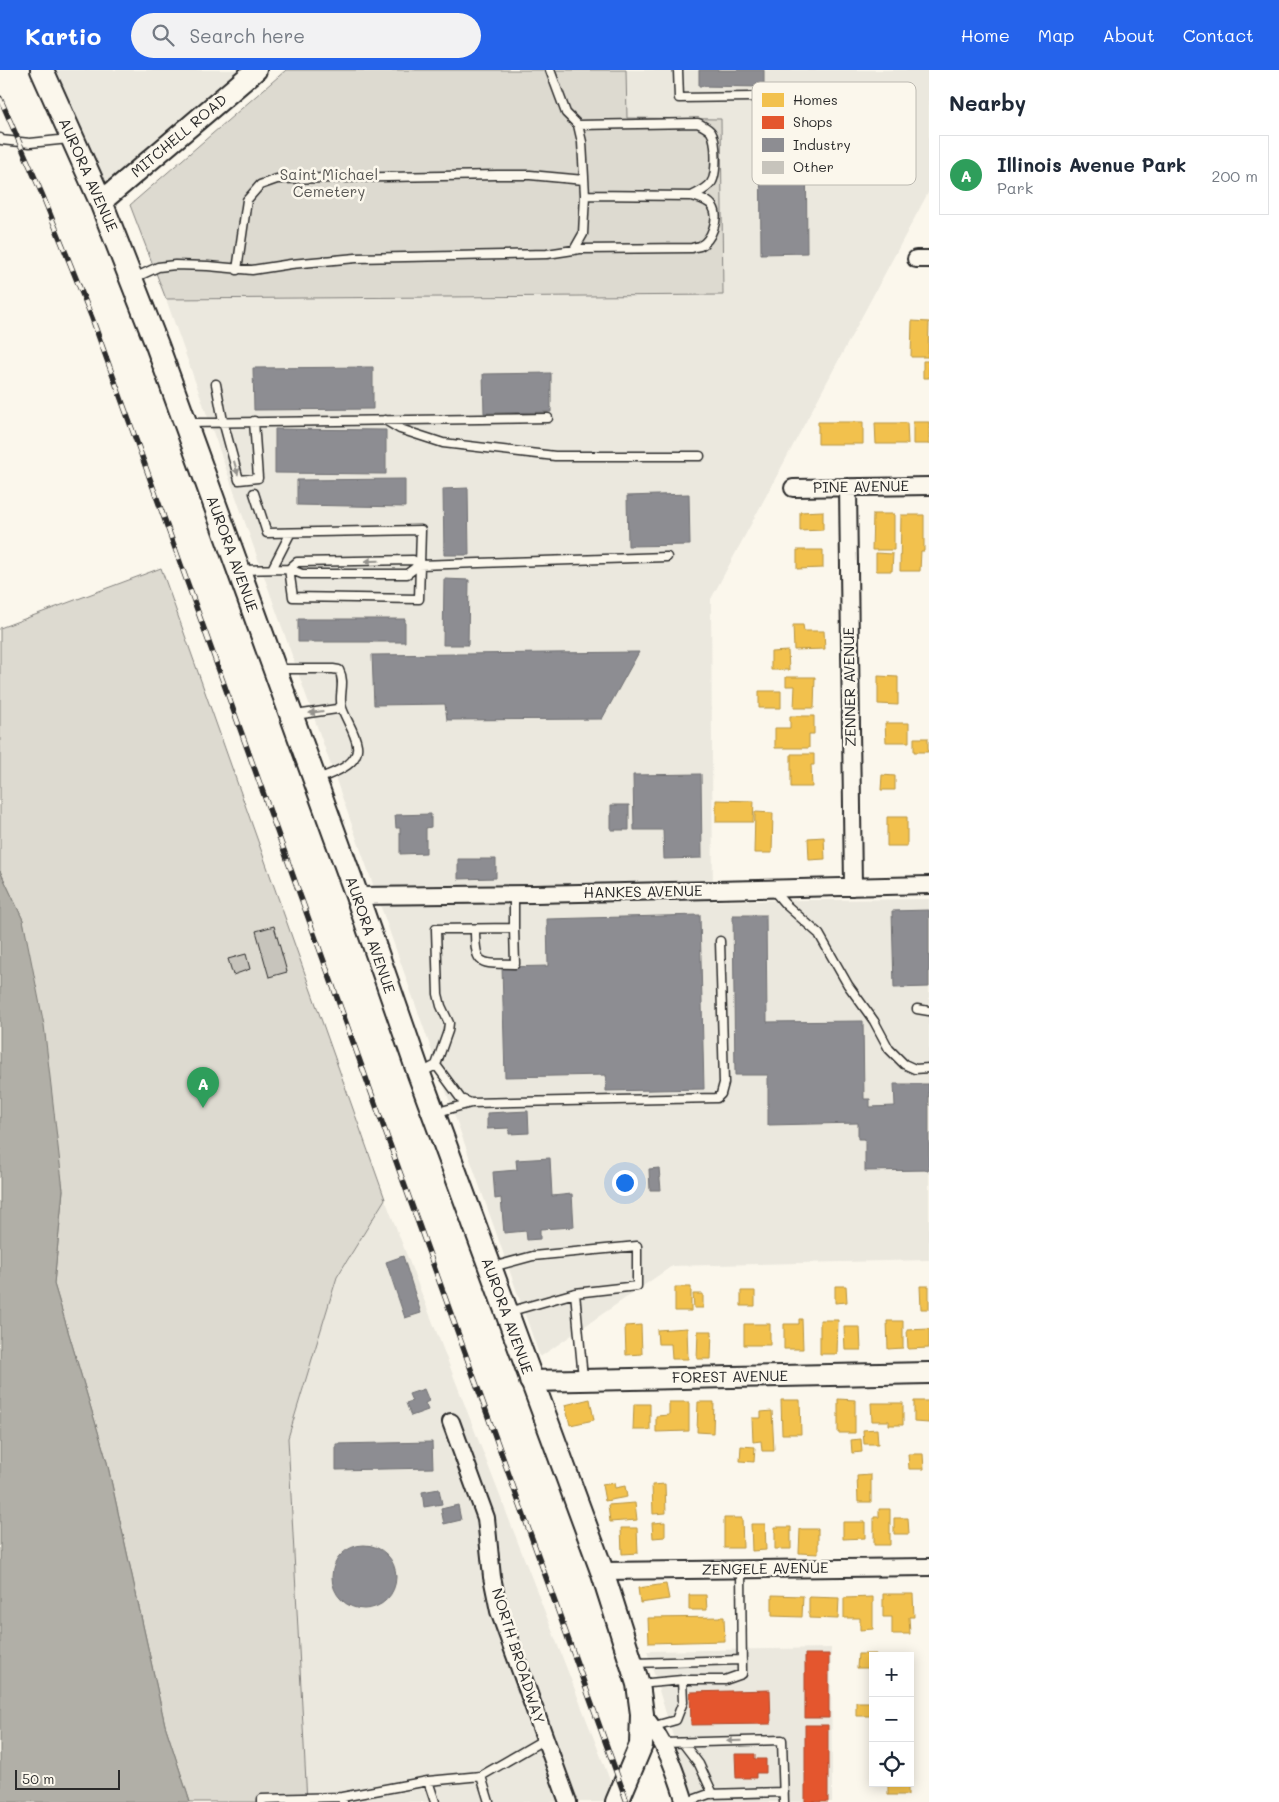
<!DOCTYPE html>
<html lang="en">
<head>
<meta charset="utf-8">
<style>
	:root { --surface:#fff; --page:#f2f2f3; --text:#1f2937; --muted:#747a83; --line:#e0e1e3; --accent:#2563eb }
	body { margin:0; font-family:Mali,sans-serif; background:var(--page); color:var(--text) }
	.controls { position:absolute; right:15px; bottom:15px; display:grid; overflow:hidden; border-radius:0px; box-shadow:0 2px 12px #0003 }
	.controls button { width:45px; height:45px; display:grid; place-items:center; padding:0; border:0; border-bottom:1px solid var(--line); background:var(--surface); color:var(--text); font:25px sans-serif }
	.scale { position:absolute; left:15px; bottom:12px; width:105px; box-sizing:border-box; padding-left:5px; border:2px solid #2b2b2b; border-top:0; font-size:14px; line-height:18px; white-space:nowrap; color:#2b2b2b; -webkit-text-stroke:4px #fbf7ec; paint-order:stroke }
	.you { position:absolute; left:624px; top:1112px; width:18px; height:18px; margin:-12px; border:4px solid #fff; border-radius:50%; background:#1a73e8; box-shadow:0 0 0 8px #1a73e833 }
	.badge { display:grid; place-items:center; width:32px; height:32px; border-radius:50%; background:var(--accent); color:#fff; font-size:16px; font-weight:700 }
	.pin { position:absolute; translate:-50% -41px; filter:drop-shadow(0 1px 2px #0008) }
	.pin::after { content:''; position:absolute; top:26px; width:18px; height:15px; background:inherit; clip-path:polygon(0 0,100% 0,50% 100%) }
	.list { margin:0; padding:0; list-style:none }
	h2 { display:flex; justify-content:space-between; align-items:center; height:65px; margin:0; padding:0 20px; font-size:21px }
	h2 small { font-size:16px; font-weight:400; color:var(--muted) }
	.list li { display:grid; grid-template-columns:32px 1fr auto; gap:15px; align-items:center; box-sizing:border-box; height:80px; margin:0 10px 10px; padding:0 10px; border:1px solid var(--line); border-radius:0px }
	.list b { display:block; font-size:19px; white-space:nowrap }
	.list p { margin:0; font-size:16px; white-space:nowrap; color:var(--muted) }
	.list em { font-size:16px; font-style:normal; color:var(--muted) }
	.icon { flex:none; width:28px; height:28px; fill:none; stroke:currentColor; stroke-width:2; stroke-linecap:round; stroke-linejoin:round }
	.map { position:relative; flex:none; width:929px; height:1732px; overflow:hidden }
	header { display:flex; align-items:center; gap:30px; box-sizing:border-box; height:70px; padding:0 25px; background:var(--accent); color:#fff }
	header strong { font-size:24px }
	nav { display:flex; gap:28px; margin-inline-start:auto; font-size:18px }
	.search { width:350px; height:45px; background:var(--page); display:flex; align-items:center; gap:12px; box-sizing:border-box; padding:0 18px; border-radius:28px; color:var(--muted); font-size:19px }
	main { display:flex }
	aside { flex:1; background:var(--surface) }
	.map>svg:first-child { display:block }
	.built { fill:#ebe8de }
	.green { fill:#dddad0; stroke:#84827e }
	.water { fill:#b1afa7; stroke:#7b7a75 }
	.homes { fill:#f2c14e; stroke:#b69444 }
	.shops { fill:#e4572e; stroke:#ac4a2d }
	.industry { fill:#8d8d92; stroke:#707073 }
	.building { fill:#c7c4bc; stroke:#2b2b2b }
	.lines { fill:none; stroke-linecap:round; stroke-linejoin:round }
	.service-casing { stroke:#2b2b2b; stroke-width:11 }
	.minor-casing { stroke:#2b2b2b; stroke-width:20 }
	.tertiary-casing { stroke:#2b2b2b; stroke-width:24 }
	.secondary-casing { stroke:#2b2b2b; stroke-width:26 }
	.service { stroke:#fbf7ec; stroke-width:8 }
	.minor { stroke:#fbf7ec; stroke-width:16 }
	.tertiary { stroke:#fbf7ec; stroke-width:20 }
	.secondary { stroke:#fbf7ec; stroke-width:22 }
	.rail-casing { stroke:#2b2b2b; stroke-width:5.5 }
	.rail { stroke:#fbf7ec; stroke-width:4; stroke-dasharray:11; stroke-linecap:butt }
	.oneway { fill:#93918c }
	.labels { text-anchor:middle; stroke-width:5; stroke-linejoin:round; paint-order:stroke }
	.street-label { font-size:15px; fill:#2b2b2b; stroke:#fbf7ec }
	.park-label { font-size:15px; fill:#585754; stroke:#fbf7ec }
	.key { fill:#fbf7ec; stroke:#bdbab2; stroke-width:1 }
	.key-label { font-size:14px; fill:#2b2b2b }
</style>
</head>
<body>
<header>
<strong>Kartio</strong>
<div class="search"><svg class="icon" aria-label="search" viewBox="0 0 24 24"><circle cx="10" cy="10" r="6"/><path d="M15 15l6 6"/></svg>Search here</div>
<nav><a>Home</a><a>Map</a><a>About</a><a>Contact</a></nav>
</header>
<main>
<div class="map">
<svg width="929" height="1732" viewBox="0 0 929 1732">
	<rect width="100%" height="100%" fill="#fbf7ec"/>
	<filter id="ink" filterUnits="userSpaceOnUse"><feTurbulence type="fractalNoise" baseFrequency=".02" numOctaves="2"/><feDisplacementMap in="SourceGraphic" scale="10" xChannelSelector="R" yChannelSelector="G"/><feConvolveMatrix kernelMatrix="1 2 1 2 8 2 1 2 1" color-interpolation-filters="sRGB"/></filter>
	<g filter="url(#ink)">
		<path class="built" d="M56,0H258L109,126Z
			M626,0H929V121L711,529L713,831L929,829V1190L672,1196L540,1287L166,229L723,225L721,50L626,48Z
			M385,1129L613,1718L605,1732H307L288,1368L337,1207Z
			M831,1578L832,1732H693L647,1581Z"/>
		<path class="green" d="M286,0H626L627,48L721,49L723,225L166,229L130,135Z
			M161,498L385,1129L337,1207L288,1368L307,1732H190L165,1655L107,1392L54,1214L63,1120L23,850L0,801V558Z"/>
		<path class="water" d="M0,801L23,850L44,955L63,1120L54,1214L107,1392L165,1655L190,1732H0Z"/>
		<path class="homes" d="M912,251L929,252L928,287H911Z
			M923,291H929V308H923Z
			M818,352H863V374H818Z
			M913,352H929V374H913Z
			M875,353H907L908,374H876Z
			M823,441V460L800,461V442Z
			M873,444H894V480H872Z
			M901,445H924V481H921L920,501H900Z
			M797,480H823V498L797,499Z
			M876,483L893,484L892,501H876Z
			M793,555H803L804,561H824L825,579L794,580Z
			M788,581L789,600H771V582Z
			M878,606L898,607V635L878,634Z
			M786,607H815L814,638H794L795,616H786Z
			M759,621H781V638H759Z
			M790,646H814V664H809V678H775V658H790Z
			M885,653H909V672H886Z
			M914,668H928V682H914Z
			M791,684H814V695H811L812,717H791Z
			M882,705L895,706V720H881Z
			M716,730L754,731L753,752H716Z
			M755,742L773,743L772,783H754Z
			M887,747H907V776H887Z
			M824,767L825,789L809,790L808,768Z
			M835,1216H846L847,1232L835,1233Z
			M920,1216H929V1239H921Z
			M675,1217H691V1241H675Z
			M741,1221H755V1236H741Z
			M693,1224H703V1238H694Z
			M799,1249H802L803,1279H784V1254H799Z
			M820,1250H838L837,1284H820Z
			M887,1251H903V1278L888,1279Z
			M744,1254H770V1275H744Z
			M641,1255L642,1284L626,1285L625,1256Z
			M844,1257H860L861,1280H845Z
			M687,1258L688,1289H672L671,1274H658L657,1260Z
			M929,1259V1278L908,1279L907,1260Z
			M698,1261H712L711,1289H697Z
			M590,1329L594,1350L570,1355L565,1335Z
			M838,1329L855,1330V1363H838Z
			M781,1330H800L801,1364H782Z
			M914,1331H929V1353L914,1352Z
			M669,1332H689V1361L656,1362V1346L669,1345Z
			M698,1332H714L713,1363L697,1362Z
			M871,1333H903V1355H889V1351H872Z
			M634,1334H650V1360H633Z
			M772,1341L774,1381H762L761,1371L753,1372L752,1348H761V1342Z
			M877,1359L878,1374H864L863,1360Z
			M861,1369L862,1382L852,1383L851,1370Z
			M741,1376L755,1377L754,1392L740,1391Z
			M908,1384H923L924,1399H909Z
			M871,1405V1432H858L857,1406Z
			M614,1413L615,1418L625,1416L627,1427L605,1431L602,1415Z
			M665,1414L666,1443L653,1444L652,1415Z
			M635,1433L637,1450L610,1452L608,1435Z
			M879,1439H890V1475H874V1447H879Z
			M724,1448H742L743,1478H724Z
			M894,1448H908L909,1464H894Z
			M665,1452V1467L653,1468L652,1453Z
			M843,1452H865V1468L843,1469Z
			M751,1454H765L766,1480L752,1481Z
			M775,1457H791V1479H775Z
			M621,1458H637L638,1483L622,1484Z
			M800,1459H818V1484L799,1483Z
			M666,1514L669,1529L640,1533L638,1518Z
			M883,1524H913L914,1547H909L910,1564H892V1547H883Z
			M689,1525H706L707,1540H689Z
			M772,1525L803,1526L802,1547L772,1546Z
			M809,1527L839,1528L838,1549L809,1548Z
			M873,1527V1559L860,1560V1548H844V1528Z
			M724,1547L725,1571L649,1573L648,1548Z
			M858,1584H876V1586H873V1598H857Z
			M856,1632H872V1646H856Z
			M888,1713H908V1725H888Z"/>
		<path class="shops" d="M805,1584H829V1648H805Z
			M770,1620L771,1654L691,1655L690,1622Z
			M805,1655H828V1732H805Z
			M735,1684H755V1689H766V1703H756V1708H736Z"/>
		<path class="industry" d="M699,0H764V17L699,16Z
			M760,55H806L807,183L761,184Z
			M373,297V339L254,340L253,298Z
			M551,303V342L484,343L483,304Z
			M275,359L386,360V404L275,403Z
			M405,409V437L297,435V410Z
			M468,418L469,485H444L443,419Z
			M689,424L690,475L628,476L627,426Z
			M444,509L469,510L468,575H443Z
			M298,549H405V572H298Z
			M639,582L602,649L447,650L445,634L374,635L372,585Z
			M701,704L702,788L664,789L663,760H634L633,705Z
			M611,735H629V760H611Z
			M431,744V757L426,758V783L400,784V758H396L395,745Z
			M458,789H496V808L458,809Z
			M929,840V917L894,918L892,841Z
			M700,845L704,1019L606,1021V1005L505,1007L502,897L548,896L547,849Z
			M733,845H766L767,952L863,951L864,1029H870V1037L895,1036L894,1014H929V1100L865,1101V1069H858V1053L768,1055V1005H735Z
			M528,1041L529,1063L509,1064V1058L487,1059V1043Z
			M550,1088L552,1126L572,1124L574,1157L540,1159V1169L527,1170L526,1161L504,1163L501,1128L495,1129L493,1102L517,1100L516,1090Z
			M659,1098L661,1120H650L649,1099Z
			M403,1186L421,1243L405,1248L386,1192Z
			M424,1319L429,1331L425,1333L428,1340L411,1346L406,1333L412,1331L409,1324Z
			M432,1372L433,1398L336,1400V1374Z
			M439,1419L442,1434L424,1437L422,1422Z
			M458,1435L461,1450L444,1454L441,1439Z
			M332 1507a32 32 0 1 1 64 0a32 32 0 1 1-64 0Z"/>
		<path class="building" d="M274,856L287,902L269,907L256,861Z
			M246,884L250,899L233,905L228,889Z"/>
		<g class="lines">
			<g class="service-casing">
				<path id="service" d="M550,0L566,43L578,55L582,72L585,125L583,164L574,180
					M678,0L679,28L752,27
					M578,55L698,53C703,56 708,58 711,62C717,71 717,105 711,113C707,119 699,122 692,126
					M0,68L1,70L30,73L69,69
					M237,200L247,130L260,115L277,109L497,105H530L584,110
					M134,208L158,197L175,195L208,196L252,200L291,194L356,188L547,184L580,179L692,178C694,177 697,177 700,176C711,171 720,148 713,137C709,130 699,128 692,126L585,125
					M216,314L223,351L239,410L258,408L254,351
					M385,350L400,359L443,373L555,386H700
					M187,353L548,348
					M254,423L267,463L421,460L419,529L293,527L289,499
					M272,499L290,464
					M289,499L297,492L413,490L419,495
					M240,500L289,499L302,504H407L419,495L667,487
					M278,599H333L339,600C346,613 338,626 342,638C346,650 355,662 357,675C360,696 331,703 316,710
					M295,645L337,639L341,636
					M773,820L785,834L819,864L848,915L874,951L889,979L904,994L915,999L929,998
					M475,859C475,898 480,893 515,894L514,858
					M917,939L929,941
					M436,995L461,1029L471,1033
					M421,1003L436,995L448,961L449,953L441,936L438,924L436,859L514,858V824
					M434,1043L471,1033L717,1028L721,1024L724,1013L720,871
					M492,1197L533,1186L637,1176V1216L575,1223L508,1242
					M575,1223L583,1308
					M633,1593L742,1590
					M639,1614L682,1610H725L742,1604L741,1500
					M651,1657L676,1650L683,1632L682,1610
					M662,1673L782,1670L784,1732
					M683,1673L699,1694L713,1724
					M481,1706L489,1732
					M428,1711L481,1706L545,1669
					M342,1727L428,1711L435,1732
					M262,1732V1729L342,1727L343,1732
					M687,1732L709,1724L784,1722"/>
			</g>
			<g class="minor-casing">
				<path id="minor" d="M916,189H929
					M848,417L853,817
					M793,418L929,416
					M357,826L535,824L929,815
					M451,1352L486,1448L492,1507L499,1541L568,1732
					M602,1501L929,1497
					M642,1644C665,1670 675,1700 685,1732"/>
			</g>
			<g class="tertiary-casing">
				<path id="tertiary" d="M101,132L256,0
					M530,1311L929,1303"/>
			</g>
			<g class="secondary-casing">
				<path id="secondary" d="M42,0L101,132L157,275L357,826L419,1004L602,1501L638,1614L642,1644L641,1675L617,1732"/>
			</g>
			<use href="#service" class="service"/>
			<use href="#minor" class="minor"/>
			<use href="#tertiary" class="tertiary"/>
			<use href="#secondary" class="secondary"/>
			<g class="rail-casing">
				<path id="rail" d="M0,28L42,124L92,248L627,1732"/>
			</g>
			<use href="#rail" class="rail"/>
		</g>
		<defs><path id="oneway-solid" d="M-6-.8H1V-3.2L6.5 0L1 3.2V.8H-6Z" transform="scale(1.25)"/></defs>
		<g class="oneway">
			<use href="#oneway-solid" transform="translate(236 398) rotate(74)"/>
			<use href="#oneway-solid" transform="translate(372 491) rotate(179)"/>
			<use href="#oneway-solid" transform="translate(316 642) rotate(172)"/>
			<use href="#oneway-solid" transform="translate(734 1671) rotate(178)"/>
		</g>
	</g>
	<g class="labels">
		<g class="street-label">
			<text transform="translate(179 66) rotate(-40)" y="5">MITCHELL ROAD</text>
			<text transform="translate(88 105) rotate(66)" y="5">AURORA AVENUE</text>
			<text transform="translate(861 417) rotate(-1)" y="5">PINE AVENUE</text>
			<text transform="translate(232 484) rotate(70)" y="5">AURORA AVENUE</text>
			<text transform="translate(850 617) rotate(-91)" y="5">ZENNER AVENUE</text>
			<text transform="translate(643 822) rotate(-1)" y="5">HANKES AVENUE</text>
			<text transform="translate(370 865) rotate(71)" y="5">AURORA AVENUE</text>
			<text transform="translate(507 1246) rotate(70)" y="5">AURORA AVENUE</text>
			<text transform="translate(730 1307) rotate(-1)" y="5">FOREST AVENUE</text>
			<text transform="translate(765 1499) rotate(-1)" y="5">ZENGELE AVENUE</text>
			<text transform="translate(518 1586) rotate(72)" y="5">NORTH BROADWAY</text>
		</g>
		<g class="park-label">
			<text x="329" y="110">Saint Michael<tspan x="329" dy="17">Cemetery</tspan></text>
		</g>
	</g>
	<rect x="752" y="12" width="164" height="103" rx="8" class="key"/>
	<rect x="762" y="23" width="22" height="14" fill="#f2c14e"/>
	<rect x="762" y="46" width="22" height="13" fill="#e4572e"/>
	<rect x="762" y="68" width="22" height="14" fill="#8d8d92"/>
	<rect x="762" y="91" width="22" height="13" fill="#c7c4bc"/>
	<g class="key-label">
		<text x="793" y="35">Homes</text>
		<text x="793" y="57">Shops</text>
		<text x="793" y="80">Industry</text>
		<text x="793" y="102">Other</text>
	</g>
</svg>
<div class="controls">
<button>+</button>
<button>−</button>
<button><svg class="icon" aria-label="locate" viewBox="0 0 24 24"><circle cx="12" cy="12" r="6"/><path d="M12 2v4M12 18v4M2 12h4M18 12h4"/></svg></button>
</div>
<div class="scale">50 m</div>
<div class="you"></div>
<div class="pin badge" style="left:203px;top:1038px;background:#2e9e5b">A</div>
</div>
<aside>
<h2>Nearby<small></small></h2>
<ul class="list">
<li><span class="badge" style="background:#2e9e5b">A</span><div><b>Illinois Avenue Park</b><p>Park</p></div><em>200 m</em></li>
</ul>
</aside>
</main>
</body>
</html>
